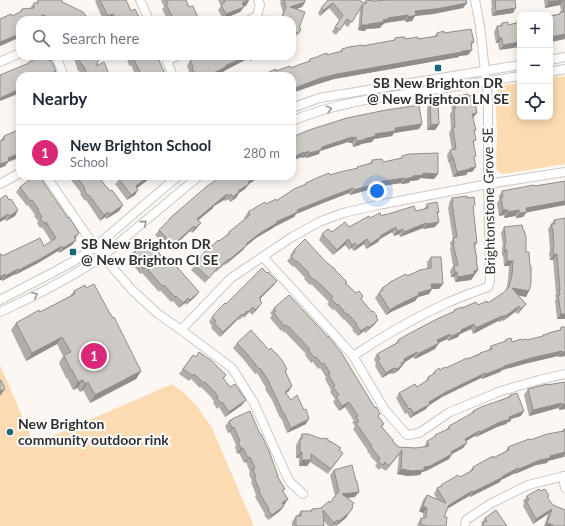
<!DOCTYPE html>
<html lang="en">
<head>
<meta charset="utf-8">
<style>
	:root { --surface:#fff; --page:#f6f6f7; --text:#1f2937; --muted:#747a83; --line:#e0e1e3; --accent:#db2777 }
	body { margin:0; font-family:Lato,sans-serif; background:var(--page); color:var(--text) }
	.controls { position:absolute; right:12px; top:12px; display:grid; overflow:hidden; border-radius:8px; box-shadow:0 2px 10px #0003 }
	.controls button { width:36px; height:36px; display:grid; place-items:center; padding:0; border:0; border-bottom:1px solid var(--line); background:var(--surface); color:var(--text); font:20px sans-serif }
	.you { position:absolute; left:377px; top:191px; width:14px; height:14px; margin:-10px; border:3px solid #fff; border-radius:50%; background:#1a73e8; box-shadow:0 0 0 6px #1a73e833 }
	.badge { display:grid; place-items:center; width:26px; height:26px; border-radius:50%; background:var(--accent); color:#fff; font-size:13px; font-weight:700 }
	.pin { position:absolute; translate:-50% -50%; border:2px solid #fff; box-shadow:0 1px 4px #0006 }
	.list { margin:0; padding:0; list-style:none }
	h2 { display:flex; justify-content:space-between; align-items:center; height:52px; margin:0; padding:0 16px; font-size:17px }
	h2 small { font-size:13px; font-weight:400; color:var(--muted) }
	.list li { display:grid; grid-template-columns:26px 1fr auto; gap:12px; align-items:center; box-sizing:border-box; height:56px; padding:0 16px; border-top:1px solid var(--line) }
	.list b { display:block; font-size:15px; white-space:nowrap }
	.list p { margin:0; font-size:13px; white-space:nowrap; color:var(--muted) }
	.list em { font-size:13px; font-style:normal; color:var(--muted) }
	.icon { flex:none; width:22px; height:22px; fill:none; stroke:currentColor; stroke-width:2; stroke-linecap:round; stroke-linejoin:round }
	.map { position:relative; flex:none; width:565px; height:526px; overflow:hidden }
	.search { position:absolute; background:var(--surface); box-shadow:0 2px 10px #0003; left:16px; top:16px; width:280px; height:44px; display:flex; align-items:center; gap:10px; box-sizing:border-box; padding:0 14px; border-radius:12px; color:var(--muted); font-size:15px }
	.panel { position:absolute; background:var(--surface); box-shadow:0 2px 10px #0003; left:16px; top:72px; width:280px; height:108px; border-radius:12px }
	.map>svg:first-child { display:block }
	.green { fill:#fddbb2 }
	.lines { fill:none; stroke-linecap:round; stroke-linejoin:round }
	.minor-casing { stroke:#ccc8c4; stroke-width:10 }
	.minor { stroke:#fff; stroke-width:8 }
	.wall { fill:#b0ada9 }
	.shaded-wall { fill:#908d8a }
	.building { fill:#cdc9c5; stroke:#908d8a }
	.oneway { stroke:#989896 }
	.poi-dot { fill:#1c6771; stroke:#fff; stroke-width:1.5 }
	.labels { text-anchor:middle; stroke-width:4; stroke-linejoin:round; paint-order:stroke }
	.poi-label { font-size:14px; font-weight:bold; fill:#31302e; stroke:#fff; text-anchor:start }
	.street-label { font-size:14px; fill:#31302e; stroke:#fff }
</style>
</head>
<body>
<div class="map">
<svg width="565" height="526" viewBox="0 0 565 526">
	<rect width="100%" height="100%" fill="#fcf7f3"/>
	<path class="green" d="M565,76V164L503,174L497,171L496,166L497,133L495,97L500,86L520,83V117H550V78Z
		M0,365L34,444L172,384L183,392L197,406L212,428L254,526H0Z"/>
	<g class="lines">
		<g class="minor-casing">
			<path id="minor" d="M140,0L149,20
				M249,20L257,16L260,5L258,0
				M56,56L64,76
				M165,56L173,76
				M550,60L565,57
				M167,61L177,56
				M0,62L20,53
				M550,72L565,69
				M292,108L319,98L520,65
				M292,121C334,103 381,97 426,91C457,86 489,81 520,76
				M46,176L95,247L131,289L157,313L181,330L232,368L254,403L289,481L303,494
				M0,184L20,173
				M263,257L339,340L353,356L385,410L407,435L419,433L450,412L501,391L539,380L565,374
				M0,300L52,273L74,261L95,247L178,176
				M0,312C35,296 71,278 103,256L199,176
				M181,330L231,278L292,237L319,222L343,213L378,205L488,184L565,172
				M353,356C383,336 414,318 447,303C460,297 474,292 488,287L490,281L488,184V99L480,26L475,0
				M563,476L565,488
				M465,526L466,520L490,504L528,485L565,476"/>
		</g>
		<use href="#minor" class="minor"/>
	</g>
	<path class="wall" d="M38,0L62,2L86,16L85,17L20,20V35L18,38L0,46V19L12,16L19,13L22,9L30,8L34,3H36Z
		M96,0H126L131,11L141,20H110L109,19L108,20H103L95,1Z
		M161,0H186L189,7L199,20H168L162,9L164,7Z
		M218,0H249L246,6H244L240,12L223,19L218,10L221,6Z
		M280,0H305V2L302,7L296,9L299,28L301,29L294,39L292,38V20H280L283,12L280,3L281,2Z
		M328,0H359L364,3L366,0L375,1L467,3L463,8L433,14L415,16L412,21L405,22V20L385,23L384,24L382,25L380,28L366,29L365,31L358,30L360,10L348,27L344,24L336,35L332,32L339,20L329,8L320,16L318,13L321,8L328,1Z
		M491,0H515L513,13L492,16L491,8L492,7Z
		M544,0H565V39L550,42V16L559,14L561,12L560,5L545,8Z
		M520,22L499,50L498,43H496L494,32L497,26H499L502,23L508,25Z
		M437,33H444L474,42L471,46L468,55L459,56V57L334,79L318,84L292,76H267L269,72L291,68L308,62L310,59L316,58L317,57L320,56L321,55H327L339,52L342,49L393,41L395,38L402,37L405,39H418L434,37Z
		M73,56H100L96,66L107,73L108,76H82L79,71H78Z
		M128,56H157L166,76H136L131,65L129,66L127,59L128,57Z
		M203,56H261L250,61L249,58L224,71L222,73L215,76H190L188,73L189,71L187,66L190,61Z
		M454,97L473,118L476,130L475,132L474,144V159L472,172H468L466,175L453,177L449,162H448L447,155L450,150H452L449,133L451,129L450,114L452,111L451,102Z
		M430,102L439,124L435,130H427V108Z
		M422,124L419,129L394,133L392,136L374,139L372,142L361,144L360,145L353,147L352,143H349L348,142L320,151L319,154L313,156L306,158L305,157L301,158V157L292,161V137Z
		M4,136L18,158L8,162L5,166L0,168V141Z
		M402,156L434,179L420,178L419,180L410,181L409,183L401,184V183L369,188L368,190L350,195L349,193L323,203L296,214L294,217L274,227L273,228L256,238L245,247L243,250L225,265L224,264L216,272L215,271L205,283L191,270L195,265L212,246L226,236L229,232L245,219L244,218L248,212L266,204L276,201L304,185L306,183L357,168V167L370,163L372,160L383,162L401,158Z
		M68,176H99V177L107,188L123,205L119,211L106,219L105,217L100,221L86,200L85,201L80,194L81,193Z
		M118,176H153L137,188L138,190L135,195L127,200L115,184L118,181L116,179Z
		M221,176H261L249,184L245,189L239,193L236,198L230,202L228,199L225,201L224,200L214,206L213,208L198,220L197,228L192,233L190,231L170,250L155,235L159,230L167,222L169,219Z
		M34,179L74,225L76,240L72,245L59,253L58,251L38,263L15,275V274L2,281L1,280L2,256L44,246L51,241L42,227L40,228L37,223L38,221L34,216L35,215L28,205L27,206L16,192L20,187Z
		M565,181V205L526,212L523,217L516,218L515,216L504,218V215L499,216L497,203L499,200V196L502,191Z
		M452,198H467L473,208L477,243L475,246L478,270L471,280L455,282L454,277H451L450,271L453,266L450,248L451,247L450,243L453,239L448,208L449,206V203Z
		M0,199L9,200L18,210L15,216L6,221L5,219L0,222Z
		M427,204L439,212L438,214L435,227L423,229V228L400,237L399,234L394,236L392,232L380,239L378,242L366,249L364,244L354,251L351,248L349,250L345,245L333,255L319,240L322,234L349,227L370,218L385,215L416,211L424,209Z
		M565,218V319H557L555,300L556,299L555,295L556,294L553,260H550L549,253L550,251L549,236L548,229L554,220Z
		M504,227L526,297L518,295L526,304L518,314L515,312L503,321L502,320L499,322L498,321L473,334L471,329L460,334L458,337L448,341L447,339L438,343L435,349L415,359L413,357L405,362L399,370L393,374L392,373L390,374V373L382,378L375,366L376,364L374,359L377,354L396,343L398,340L453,312L454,310L488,303L503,293L506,290L508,280L509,266H504L503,255L502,256V247L503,246L501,233Z
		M136,248L154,249L163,258L168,261L199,292L195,297L186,305L185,303L179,308L173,301L171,302L160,290L159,292L142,273L140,274L129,259Z
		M294,250L325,261L335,270L346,283L356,293L363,296L361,299L378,320L374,325L365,333L364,331L358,336L352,330L353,329L344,319V320L334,309L333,310L327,304L329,302L311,284L310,285L304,279L305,278L294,266L293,267L287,261L291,256L290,255Z
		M431,257L439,289H432L429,294L418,297L415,301L393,311L386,315L375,298L382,288L387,285L390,282L427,269V262Z
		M267,273L277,281L273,286L260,298V302L262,303L258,308L252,315L249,312L244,318L243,316L239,320L238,319L220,337L211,328L212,326L209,322L212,317L226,304Z
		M86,288L109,312L141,371L136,379L90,403L83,390L80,392L77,388L73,390L67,378H66L59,363L63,356L57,344L26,361L11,330L16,323L40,312L70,296L74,291Z
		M274,308L379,417L384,424L382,427L393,441L399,447L416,448L424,447L427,441L434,438L435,435L446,430L449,426L471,414L473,411L508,397L510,395L521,416L511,419V421L508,422L506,424L497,427L476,437L475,436L466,441L467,443L463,448L452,454L449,459L426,471L422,472L420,475L408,476L397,474L399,455L386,471L381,468L379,470L375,466L377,463L370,456L371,455L367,452L368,451L353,429L355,426L352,422L354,421L345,407L339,411L333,402L335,399L330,392L331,390L325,379L326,377L320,368L318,369L313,362L311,363L305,355L306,354L285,332L284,333L282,330L281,331L270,318L272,315L270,313Z
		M561,327L565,356L558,357V356L528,363L502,370L500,372L482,379L481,378L442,397L428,406L426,409L410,418L407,413L405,414L396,398L399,393L417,387L425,382L428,377L431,376L434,372L446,368L479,354L480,353L488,351L491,346L504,342L505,340L512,342L527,340L542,337L543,335L547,334L548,333L559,330Z
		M237,343L287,369L286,372L289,391L286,393L306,424L287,433L281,418H280L272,400L265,389L266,388L257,373L255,374L244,360L233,348Z
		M199,352L226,375L224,379L242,405L225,417L219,407L217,409L213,403L214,402L211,397L201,387L200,388L191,379L189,381L179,374L193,355L196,357Z
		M565,382V409L559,410L558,408L529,416L524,395L528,389L547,385Z
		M232,419L278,477L285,489L283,491L288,499L283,505L284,506L280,511L268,520L264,515L265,514L255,497L256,495L251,482L252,481L249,474L250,472L246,462L244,463L239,453L237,454L235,447L236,445L230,432L228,433L225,426L229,421L230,420Z
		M564,429H565V457H563L548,461L547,463L536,465L515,474V473L501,480L500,482L470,497L469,496L447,509L444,517L446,526H417L418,523L421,518H423V513L419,511L423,500L427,495L437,499L434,494L437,488L440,487L441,485L460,477L469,472L473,467L493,458L505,452L508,447L530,440L562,431Z
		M302,434L322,439L323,438L328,441L343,453L328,474L310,462L307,466H299V458H296V445Z
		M334,470L355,497L347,498L352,506L353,507L346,518L336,526H335L334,525L332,526H328L324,521V526H292V522L296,516H297L301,511H310L312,509H320L330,503L335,496L330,475Z
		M540,491L547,498L565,526H544L548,514L533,524L523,506L524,503L523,501L527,496Z
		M485,518L507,526H481L482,524L481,523Z"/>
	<path class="shaded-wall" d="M249,0L246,6L239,8L242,3Z
		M564,0L560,5L545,8L549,2Z
		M305,2L302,7L287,12L290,7Z
		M333,3L329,8L320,16L324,10Z
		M467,3L463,8L433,14L415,16L412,21L405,22L408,17L415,11Z
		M244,7L240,12L223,19L226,14Z
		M516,8L513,13L492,16L496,11Z
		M113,14L109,19L105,20L108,16Z
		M42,15L57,20H39Z
		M408,15L405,20L385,23L384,24L382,25L380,28L366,29L365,31L358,30L361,25L369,24L388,18Z
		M20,34V35L18,38L0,46V42Z
		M565,34V39L550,42V37Z
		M499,38H502L498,43H496Z
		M520,42V47L499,50L503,45Z
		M472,50L468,55L459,56V57L334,79L318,84L292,93V89L321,78L337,74Z
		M246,56H250L249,58L224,71L222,73L215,76H207Z
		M254,56H261L250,61Z
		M56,71L53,76H45Z
		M20,89V93L0,101V98Z
		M477,113L473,118L472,114Z
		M422,124L419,129L394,133L392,136L374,139L372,142L361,144L360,145L353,147L357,141L375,134L395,128Z
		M439,124L435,130H427L431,125Z
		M352,137L348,142L320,151L319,154L306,158L309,153L322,147Z
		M356,137L352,143H349L352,138Z
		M309,151L305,157L301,158L305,153Z
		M20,152V155L18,158L8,162L5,166L0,168V164L8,158Z
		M304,152L301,157L292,161V158Z
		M452,157H453L449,162H448Z
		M476,167L472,172H468L466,175L453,177L457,172L470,168Z
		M423,173L438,174L434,179L420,178L419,180L410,181L409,183L401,184L405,179Z
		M149,176H153L132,192L136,186Z
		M257,176H261L244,187L248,182Z
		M404,178L401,183L369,188L368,190L350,195L354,190L371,183Z
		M249,184L245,189L239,193L236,198L230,202L238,191Z
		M353,188L349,193L323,203L296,214L294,217L274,227L273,228L256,238L245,247L243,250L225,265L229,260L246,244L260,233L276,222L297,210L327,198Z
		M138,190L135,195L127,200L131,195Z
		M227,194L224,200L214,206L213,208L194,224L197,219L216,203Z
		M231,194L228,199L225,201L229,196Z
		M565,201V205L524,213L527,212L523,217L516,218L520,213L526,208Z
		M123,205L119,211L106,219L110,214Z
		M18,210L15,216L6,221L10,216Z
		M503,210H508L504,215L499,216Z
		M519,210L515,216L504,218L508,212Z
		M108,212L105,217L100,221L104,215Z
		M8,214L5,219L0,222V219Z
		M439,222L435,227L423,229L427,224Z
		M201,223L197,228L192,233L195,228Z
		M426,223L423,228L400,237L404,232Z
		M194,226L190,231L170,250L173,245Z
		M396,227L392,232L380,239L378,242L366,249L370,244L380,236Z
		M403,229L399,234L394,236L397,231Z
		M79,233L75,239L74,237Z
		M348,239L345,245L333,255L337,250Z
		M367,239L364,244L354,251L357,246Z
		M76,240L72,245L59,253L63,248Z
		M355,243L351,248L349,250L352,245Z
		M62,246L58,251L38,263L15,275L19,270Z
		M505,250H507L503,255L502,256Z
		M557,254L553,260H550L554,255Z
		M228,259L224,264L216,272L220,267Z
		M507,261H513L509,266H504Z
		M18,269L15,274L2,281L5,276Z
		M478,270L471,280L455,282L458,277L474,271Z
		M455,272H457L454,277H451Z
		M5,274L1,280H0V277Z
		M277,281L273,286L256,303L259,298Z
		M431,284H443L439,289H428Z
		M512,288L529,291L526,297L508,293Z
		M432,289L429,294L418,297L415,301L393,311L386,315L390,310L418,293Z
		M199,292L195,297L186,305L190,300Z
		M188,298L185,303L179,308L183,303Z
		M262,303L258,308L252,315L255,310Z
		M526,304L518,314L521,309Z
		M519,306L515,312L503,321L507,315Z
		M253,307L249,312L244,318L248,312Z
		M247,311L243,316L239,320L243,315Z
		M242,314L238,319L220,337L223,332Z
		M561,314H565V319H557Z
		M506,315L502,320L499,322L502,317Z
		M502,316L498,321L473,334L476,328Z
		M378,320L374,325L365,333L369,328Z
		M474,324L471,329L460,334L458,337L448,341L452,336L461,330Z
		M368,326L364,331L358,336L361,331Z
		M450,334L447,339L433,346L437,340Z
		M62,337L57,344L26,361L32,353Z
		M439,343L435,349L415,359L418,354Z
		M562,351L558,356L528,363L502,370L500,372L482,379L486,374L504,366L531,358Z
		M417,352L413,357L405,362L399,370L393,374L404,359Z
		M562,352H565V356L558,357Z
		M394,368L390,373L382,378L386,373Z
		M396,368L392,373L390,374L394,369Z
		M141,371L136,379L90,403L95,395Z
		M485,373L481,378L442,397L428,406L426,409L410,418L414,413L429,402L446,392Z
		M83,380L77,388L73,390L78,382Z
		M88,382L83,390L80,392L85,384Z
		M292,386L289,391L281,397L285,392Z
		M5,389L0,396V391Z
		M246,400L242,405L225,417L229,412Z
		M349,402L345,407L339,411L342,406Z
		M562,403L558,408L529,416L533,410Z
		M565,404V409L559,410L562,405Z
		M524,411L521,416L511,419V421L508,422L506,424L497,427L476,437L480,432L514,415Z
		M309,419L306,424L287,433L291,428Z
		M234,427L230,432L228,433L232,428Z
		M479,431L475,436L461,444L465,439Z
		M467,443L463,448L450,455L452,454L449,459L426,471L422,472L420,475L408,476L397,474L401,469L424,467Z
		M241,448H243L239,453L237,454Z
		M302,452L299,458H296L300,453Z
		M565,452V454L563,457L548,461L547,463L536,465L515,474L519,469L550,456Z
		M250,457L246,462L244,463L248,458Z
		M302,460H311L307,466H299Z
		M518,468L515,473L501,480L500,482L470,497L473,492Z
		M472,491L469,496L445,510L449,505Z
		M359,492L355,497L338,499L342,494Z
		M288,499L285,504L279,508L282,503Z
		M284,506L280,511L268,520L272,515Z
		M423,506L427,508L423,513L419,511Z
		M552,509L548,514L533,524L536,519Z
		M349,513L346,518L336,526L339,521Z
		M337,520L334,525L331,526Z
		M547,523L553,525L552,526H545Z"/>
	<path class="building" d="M38,0H62V2L83,12L86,16L85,17L87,20H57L42,15L43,20H20V34L0,42V19L11,14L12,16L22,11V9L34,8V3H38Z
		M100,0H126L131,11L135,9L140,19L141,18V20H116L113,14L108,16Z
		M166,0H186L189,7L193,6L199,20H174L166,4L168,3Z
		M224,0H249L242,3L244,7L226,14L221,5L225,2Z
		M284,0H305V2L290,7L305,12L299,28L301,29L298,34L296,32L292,37V20H280L282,17L286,7Z
		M328,0H359L366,4V0L375,1L387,0H466L467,3L436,9L415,11L416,15L408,17V15L388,18V19L383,20L384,22L369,24V25H361L363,4L352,22L347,19L340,30L335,27L343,15L333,3L324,10L321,8Z
		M495,0H515L516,8L496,11L495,3H496Z
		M548,0H563L549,2Z
		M564,0H565V34L550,37V16L560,14V12H564Z
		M508,22V25L520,22V42L503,45L502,38H499L497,26H502V23Z
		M471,29L474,42H471L472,50L462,51V52L337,74L321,78L292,89V76H269L271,75L269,72L276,69V71L290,66L291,68L298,65L310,61V59L317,57L321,55L327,53V55L342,51V49L349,47L362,45V46L395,40V38L402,37H405V39L418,37V39L437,36V33L444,31V33Z
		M42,56H46L49,61L51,60L56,71L45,76H20V89L0,98V75L29,63V62Z
		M78,56H100L96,66L104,62L108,72H107L108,76H88L83,65L82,66Z
		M131,56H157L166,76H142L134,60H133Z
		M203,56H246L225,66L226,67L207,76H196L192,68L193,67L190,61L197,58L198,59Z
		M468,94V96L474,95L477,113L472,114L476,130H474L476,140L473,141L476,156L474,157L476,167L470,168V169L457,172L453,157H452L450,150L456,149L453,128L455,127L454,109L456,108L454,97Z
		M430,102H438L439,124L431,125Z
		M419,105L422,124L395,128V131L375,134L376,136L364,139V140L357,141L356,137L352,138V137L322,147V149L317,151L309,153V151L305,153L304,152L292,158V137L312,129L347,118L386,110Z
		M20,129V153L8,158L9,161L0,164V141L4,140V136Z
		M438,153V174L423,173V175L413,176V177L405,179L404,178L371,183V185L354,190L353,188L327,198L297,210L298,212L276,222L277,223L260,233L246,244L247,245L229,260L228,259L220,267L219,266L209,278L195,265L206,250L211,246H212L218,240L219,241L230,233L229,232L250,215L248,212L265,202L266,204L276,199V201L294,189L306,184V183L319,177L329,173L330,175L340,172L358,168L357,167L372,163V160L382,159L383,162L402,158V156L409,154Z
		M39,176L68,218L69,217L79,233L74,237L76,240L63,248L62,246L42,258L19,270L18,269L5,276V274L0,277V254H1L2,256L40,238L44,246L56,238L46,222L44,223L40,218L42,217L38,211L39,210L32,200L30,201L20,187L33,177L34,179Z
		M76,176H99V177L107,188V187L110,191L112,190L123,205L110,214L108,212L104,215L89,195L88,196L84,189L85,188Z
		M121,176H149L136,186L138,190L131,195L119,179L122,177Z
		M221,176H257L248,182L249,184L238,191L239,192L233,197L231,194L229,196L227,194L216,203L197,219L201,223L195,228L194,226L173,245L159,230L170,219H169L177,212L206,187Z
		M565,181V201L526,208L527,212L520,213L519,210L508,212V210H503L501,197H503L502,191L534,185L535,186Z
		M6,195L9,200L11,199L18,210L10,216L8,214L0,219V199Z
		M467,196V198L474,197L475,205L473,206L477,243H474L477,260H476L478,270L474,271V274L458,277L457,272H455L454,266L458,265L453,243H454L453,238L457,237L452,203L453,202L452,198Z
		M437,202L439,212H437L439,222L427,224L426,223L404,232L403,229L397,231L396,227L380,236L381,237L370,244L367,239L357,246L355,243L352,245L348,239L337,250L322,234L328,229L332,232L345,222L349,227L369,216L370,218L380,213L381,216L385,214V215L414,206L416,211L428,208L427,204Z
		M565,218V314H561L558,295H560L559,290H560L557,254L554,255L553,248H554L553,231L551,224H555L554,220Z
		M522,225L523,230H524L526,237V252H529L530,266H531V283L529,291L512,288L526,304L521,309L519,306L507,315H506L502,317V316L476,328L474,324L461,330V332L452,336L450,334L437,340L439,343L418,354L417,352L404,359L405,361L401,363L402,365L397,369L396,368L394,369V368L386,373L378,361L380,359L377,354L399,342L398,340L414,331L437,319L455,311L454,310L462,307V308L476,302L478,305L487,301L488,303L503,293L509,287L512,275L513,261H507V250H505V242H506L504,227Z
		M146,239L154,249L155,248L163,258L165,257L168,261L170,259L199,292L190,300L188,298L183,303L176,296L175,297L164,285L162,286L146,267L144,269L133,254L137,250L136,248Z
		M305,239L325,261L335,269V270L347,282L345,283L356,293L359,291L363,296L361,299L372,312L373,311L377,316L376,317L378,320L369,328L368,326L361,331L356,325L357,324L348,314L347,315L338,304L337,305L331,299L333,297L322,286L314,279V280L308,274L309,273L297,261L296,262L291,256L295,252L294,250Z
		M431,257H441L443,284H431L432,289L418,293L419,295L396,306L390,310L379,293L383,290L382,288L390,283V282L406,274L407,276L420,270L431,268Z
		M262,268L267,273L268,272L277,281L259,298L261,300L260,301L262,303L255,310L253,307L248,312L247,311L243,315L242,314L223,332L214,323L216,321L212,317L219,309L225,303L226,304Z
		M94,284L109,312L113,318L114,317L141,371L95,395L88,382L85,384L83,380L78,382L72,370H71L64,355L71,352L62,337L32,353L16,323L39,310L40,312L75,294L74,291L85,285L86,288Z
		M289,295L328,337V336L341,352L375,408L376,407L380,414L378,416L384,424L381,426L393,440L392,441L399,447L416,448L429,446L427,441L436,436L435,435L450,428L449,426L474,412L473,411L481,407L510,397V395L517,393L524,411L509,417L510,419L500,422L480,432L479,431L465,439L467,443L451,452L452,454L430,466L424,467V470L412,471L401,469L402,450L389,466L385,462L383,465L378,461L380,458L374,451V450L371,447L372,446L356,423L359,422L356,417L358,416L349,402L342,406L336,397L339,395L333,387L335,386L328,374L330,373L324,363L322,364L316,357L315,358L308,350L310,349L289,327H288L286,325L284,326L274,313L276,310L274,308Z
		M561,327H565V352H562V351L531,358L504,366V367L486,374L485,373L446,392L429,402L430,404L414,413L410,408L409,409L399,393L415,384L417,387L429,379L428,377L435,373L434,372L439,368L440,370L445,367L446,368L467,358V359L480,354V353L492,349L491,346L506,341L505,340L511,338L512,342L521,339V340L526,339L527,340L543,336V335L548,334V333L561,330Z
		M251,330L269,350L271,348L274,352H275L282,360L287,369L285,371L292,386L285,392L291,400L297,395L304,410L306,409L309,419L291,428L284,413H283L275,395L269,383H270L260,368L259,369L248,355L237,343Z
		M199,352L212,361L226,375L223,378L230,387L235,384L246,400L229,412L222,402L221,403L217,398L218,397L215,392L205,382L204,383L194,374L193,376L183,369L193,355L196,357Z
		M1,380L5,389L0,391V381Z
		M565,382V404L562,405V403L533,410L528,389L547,384V385Z
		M250,411L260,434H261L269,451L278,476H277L285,489L282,490L288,499L282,503L284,506L272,515L268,510L269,509L259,492L260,491L254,477H256L253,469L255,468L250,457L248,458L243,448H241L238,442L240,441L234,427L232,428L229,421L232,420V419Z
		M564,429H565V452L550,456V458L540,460L519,469L518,468L503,476V477L473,492L472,491L449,505L444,517H447L446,526H428L421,525V518H426L427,508L423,506L427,495L446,503L437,488L442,486L441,485L458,475L460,477L473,470V467L493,456V458L509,450L508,447L529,439L530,440L547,434L564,431Z
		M302,434H308L322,439L323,438L328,439V441H330L341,448L339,450L343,453L331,469L311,454V460H302V452L300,453V439H302Z
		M352,465L356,481H357L359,492L342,494L354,503L352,506L353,507L349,513L339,521L337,520L334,523L323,510L324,526H296V516H301V511H312V509L322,508H321L329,501L330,503L338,492H339L334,470Z
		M539,489L540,491L545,489L549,496L547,497L553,505L565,510V526H552L553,525L547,523L552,509L536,519L526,501L529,500L527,496Z
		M496,510L507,526H484L482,524L487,521L485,518Z"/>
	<defs><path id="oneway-chevron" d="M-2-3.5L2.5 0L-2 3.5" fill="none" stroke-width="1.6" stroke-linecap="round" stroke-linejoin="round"/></defs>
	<g class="oneway">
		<use href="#oneway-chevron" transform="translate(329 109) rotate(-15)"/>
		<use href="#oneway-chevron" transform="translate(144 223) rotate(-40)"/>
		<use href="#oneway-chevron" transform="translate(35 295) rotate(-27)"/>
	</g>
	<g class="poi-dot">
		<rect x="434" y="64" width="8" height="8" rx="2"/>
		<rect x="69" y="248" width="8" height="8" rx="2"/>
		<circle cx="10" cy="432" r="4"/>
	</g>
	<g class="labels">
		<g class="poi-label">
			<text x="438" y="88" text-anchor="middle">SB New Brighton DR<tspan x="438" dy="16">@ New Brighton LN SE</tspan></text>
			<text x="81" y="249">SB New Brighton DR<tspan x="81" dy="16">@ New Brighton CI SE</tspan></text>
			<text x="18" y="429">New Brighton<tspan x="18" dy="16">community outdoor rink</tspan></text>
		</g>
		<g class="street-label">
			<text transform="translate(489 201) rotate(-91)" y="5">Brightonstone Grove SE</text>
		</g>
	</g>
</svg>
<div class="controls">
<button>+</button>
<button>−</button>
<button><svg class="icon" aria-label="locate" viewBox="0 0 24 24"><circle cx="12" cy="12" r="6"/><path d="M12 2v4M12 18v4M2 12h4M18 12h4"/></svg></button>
</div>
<div class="you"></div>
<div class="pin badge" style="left:94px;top:356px">1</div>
<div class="search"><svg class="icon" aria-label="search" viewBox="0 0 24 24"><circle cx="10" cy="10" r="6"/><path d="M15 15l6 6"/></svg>Search here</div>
<section class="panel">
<h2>Nearby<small></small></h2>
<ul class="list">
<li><span class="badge">1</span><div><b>New Brighton School</b><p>School</p></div><em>280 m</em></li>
</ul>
</section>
</div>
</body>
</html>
